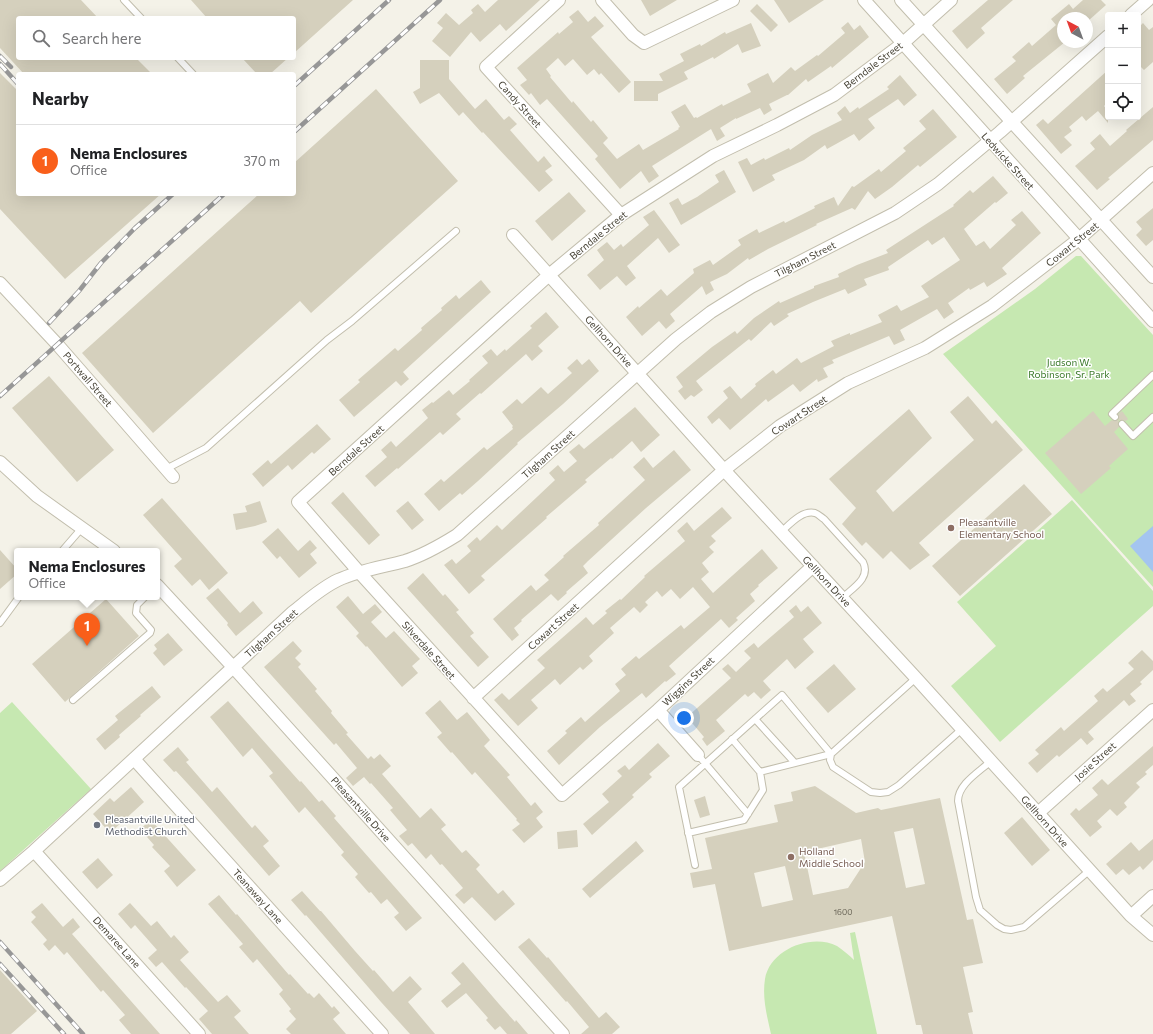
<!DOCTYPE html>
<html lang="en">
<head>
<meta charset="utf-8">
<style>
	:root { --surface:#fff; --page:#f6f6f6; --text:#202124; --muted:#757577; --line:#e0e0e0; --accent:#f95f1a }
	body { margin:0; font-family:Commissioner,sans-serif; background:var(--page); color:var(--text) }
	.controls { position:absolute; right:12px; top:12px; display:grid; overflow:hidden; border-radius:4px; box-shadow:0 4px 16px #0002 }
	.controls button { width:36px; height:36px; display:grid; place-items:center; padding:0; border:0; border-bottom:1px solid var(--line); background:var(--surface); color:var(--text); font:20px sans-serif }
	.compass { position:absolute; left:1057px; top:12px; width:36px; height:36px; border-radius:50%; background:var(--surface); box-shadow:0 4px 16px #0002; rotate:319deg }
	.you { position:absolute; left:684px; top:718px; width:14px; height:14px; margin:-10px; border:3px solid #fff; border-radius:50%; background:#1a73e8; box-shadow:0 0 0 6px #1a73e833 }
	.badge { display:grid; place-items:center; width:26px; height:26px; border-radius:50%; background:var(--accent); color:#fff; font-size:13px; font-weight:700 }
	.pin { position:absolute; translate:-50% -33px; filter:drop-shadow(0 1px 2px #0008) }
	.pin::after { content:''; position:absolute; top:21px; width:14px; height:12px; background:inherit; clip-path:polygon(0 0,100% 0,50% 100%) }
	.popup { position:absolute; left:14px; top:548px; width:146px; height:52px; box-sizing:border-box; display:grid; place-content:center; border-radius:4px; background:var(--surface); filter:drop-shadow(0 1px 3px #0005); font-size:13px; white-space:nowrap; color:var(--muted) }
	.popup b { font-size:15px; color:var(--text) }
	.popup::after { content:''; position:absolute; left:50%; top:100%; margin-left:-8px; border:8px solid transparent; border-top-color:var(--surface) }
	.list { margin:0; padding:0; list-style:none }
	h2 { display:flex; justify-content:space-between; align-items:center; height:52px; margin:0; padding:0 16px; font-size:17px }
	h2 small { font-size:13px; font-weight:400; color:var(--muted) }
	.list li { display:grid; grid-template-columns:26px 1fr auto; gap:12px; align-items:center; box-sizing:border-box; height:72px; padding:0 16px; border-top:1px solid var(--line) }
	.list b { display:block; font-size:15px; white-space:nowrap }
	.list p { margin:0; font-size:13px; white-space:nowrap; color:var(--muted) }
	.list em { font-size:13px; font-style:normal; color:var(--muted) }
	.icon { flex:none; width:22px; height:22px; fill:none; stroke:currentColor; stroke-width:2; stroke-linecap:round; stroke-linejoin:round }
	.map { position:relative; flex:none; width:1153px; height:1034px; overflow:hidden }
	.search { position:absolute; background:var(--surface); box-shadow:0 4px 16px #0002; left:16px; top:16px; width:280px; height:44px; display:flex; align-items:center; gap:10px; box-sizing:border-box; padding:0 14px; border-radius:4px; color:var(--muted); font-size:15px }
	.panel { position:absolute; background:var(--surface); box-shadow:0 4px 16px #0002; left:16px; top:72px; width:280px; height:124px; border-radius:4px }
	.map>svg:first-child { display:block }
	.green { fill:#c6e8b1 }
	.water { fill:#a4c5f0 }
	.building { fill:#d5d0bd; fill-rule:evenodd }
	.lines { fill:none; stroke-linecap:round; stroke-linejoin:round }
	.service-casing { stroke:#c2bead; stroke-width:8 }
	.minor-casing { stroke:#c2bead; stroke-width:14 }
	.service { stroke:#fff; stroke-width:6 }
	.minor { stroke:#fff; stroke-width:12 }
	.rail-casing { stroke:#979797; stroke-width:4.5 }
	.rail { stroke:#fff; stroke-width:3; stroke-dasharray:9; stroke-linecap:butt }
	.education-dot { fill:#8d6e63; stroke:#fff; stroke-width:1.5 }
	.worship-dot { fill:#6b7280; stroke:#fff; stroke-width:1.5 }
	.labels { text-anchor:middle; stroke-width:3; stroke-linejoin:round; paint-order:stroke }
	.number-label { font-size:8px; fill:#6a6658 }
	.street-label { font-size:10px; fill:#474336; stroke:#fff }
	.park-label { font-size:10px; fill:#3b792a; stroke:#fff }
	.education-label { font-size:10px; fill:#785e54; stroke:#fff; text-anchor:start }
	.worship-label { font-size:10px; fill:#5b616d; stroke:#fff; text-anchor:start }
</style>
</head>
<body>
<div class="map">
<svg width="1153" height="1034" viewBox="0 0 1153 1034">
	<rect width="100%" height="100%" fill="#f4f2e8"/>
	<path class="green" d="M1076,256H1081L1153,335V587L943,354L1035,289Z
		M1072,500L1153,591V606L1000,742L951,686L996,646L957,602Z
		M12,702L91,789L0,871V713Z
		M855,932L877,1034H771C767,1016 762,998 765,979C770,949 812,933 837,946C843,950 849,955 854,960L850,933Z"/>
	<path class="water" d="M1153,526V572L1130,546Z"/>
	<path class="building" d="M0,0H81L98,18H18V58H136L152,74H24L0,48Z
		M191,0H353L294,53V18H207Z
		M498,0H540L506,31L500,24L480,42L471,32L450,57L432,41L443,28L437,23L446,13L459,25L473,13L471,10L478,4L485,12Z
		M641,0H677L650,16Z
		M774,0H824L789,23Z
		M988,0H1013L981,28L985,33L967,49L952,31Z
		M1083,0H1101L1106,5L1088,21L1087,18H1063V42H1065L1023,76L1025,78L1007,94L994,79L1016,61L1012,57L1029,42L1032,46L1056,25L1051,19L1069,4L1073,9Z
		M757,4L778,25L771,32L750,11Z
		M578,10L588,22L595,16L604,26L591,37L631,82L619,93L601,73L599,75L594,69L587,75L573,59L565,66L558,58L546,69L551,76L550,77L572,103L573,101L591,122L593,120L608,138L603,143L617,159L639,144L643,150L679,129L678,128L680,127L671,112L685,104L694,118L696,117L697,118L722,104L723,106L751,92L747,84L768,73L773,83L791,67L795,71L817,55L818,56L845,33L841,28L848,22L854,30L860,25L869,37L832,68L831,66L808,82L806,79L788,95H787L769,104L772,110L764,115L760,108L736,119V118L720,128L725,136L717,141L711,129L652,166L659,176L649,183L641,171L620,189L595,159L598,156L547,99L540,105L531,93L529,95L520,85L527,80L517,68L558,32L559,34L573,22L569,17Z
		M751,23L761,46L742,53L738,44L714,59L713,57L684,72L688,79L658,94V101H634V81H663L659,74L684,61L680,54L700,44L701,46L725,32L726,34Z
		M1143,23L1149,30L1153,27V62L1144,70L1138,64V28Z
		M242,58H288L270,74H257Z
		M420,60H449V79L475,109L486,99L504,120L509,116L517,124L510,130L538,162L544,156L552,166L545,171L553,180L539,192L483,132L482,133L463,112L459,116L439,93L420,104L413,92L420,88Z
		M1108,70V102L1104,106L1108,111V123L1098,111L1086,121L1082,116L1069,127L1072,131L1064,137L1072,145L1061,154L1036,125L1043,119L1048,124Z
		M0,73L18,91V194H161L65,279L0,209Z
		M900,75L917,95L904,106L898,99L868,119L875,128L859,141L854,134L827,149L825,145L804,160L772,175L775,180L753,192L738,162L747,158L751,165L764,158L765,160L789,148L790,150L812,135L842,120L837,113L845,106L850,113L858,107L859,109L889,89L887,87Z
		M376,89L458,181L311,313L300,301L153,433L82,353L259,194H294V163Z
		M1153,107V140L1108,178L1110,179L1097,190L1075,166L1095,149L1090,143L1100,134L1110,146L1127,131L1126,130Z
		M933,109L957,137L920,167L918,165L892,187L875,199L868,191L855,210L852,208L816,224L817,225L768,249L749,260L748,258L727,274L710,282L714,290L706,295L702,286L670,314L675,321L666,329L659,321L642,336L626,317L638,306L639,308L661,289L667,296L694,273L693,269L710,260L713,265L741,245L738,240L757,229L759,233L784,221L785,223L815,208L814,206L834,197L838,206L852,186L854,187L879,169L881,172L906,151L903,148L926,129L919,121Z
		M724,170L736,192L681,225L669,203L678,198L682,205L697,197L719,182L715,175Z
		M993,176L1008,193L996,203L995,202L964,229L976,246L984,241L990,249L1016,225L1011,220L1022,211L1041,233L1002,268L1007,274L987,287L984,282L970,290L969,288L948,303L954,312L944,319L937,309L900,330L905,340L894,345L889,336L832,360L834,363L823,368L828,377L818,382L817,379L800,392L793,384L768,402L766,399L730,430L719,418L712,424L707,417L728,398L723,391L730,386L741,399L756,386L755,384L773,370L776,374L797,358L801,363L834,346L831,341L850,333V335L882,322L878,315L897,305L901,311L929,297L921,286L960,260L944,237L932,245L928,240L888,267L889,270L864,279L867,285L848,294L845,289L813,302L787,314L789,316L774,326L771,322L751,341L749,339L696,381L703,390L694,397L691,395L685,400L678,391L683,387L676,377L712,347L735,331L737,334L754,318L779,301L780,303L814,288V286L839,277L838,274L857,265L888,253L886,250L954,206L953,205L970,190L973,193Z
		M569,192L586,211L552,241L535,221Z
		M1153,208V240L1146,246L1136,235L1142,229L1136,222Z
		M654,210L680,245L669,253L658,238L627,266L636,278L626,286L617,276L600,290L587,275L604,260L597,250L607,242L614,250L621,244L623,247L649,225L643,217Z
		M481,280L491,292L403,372L409,379L401,386L396,381L354,417L339,400L360,382L358,380L395,348L398,351L422,330L421,328L442,310L441,308L456,295L459,299Z
		M546,312L559,327L538,346L543,351L532,361L526,354L481,394L480,393L456,414L461,419L443,435L440,432L398,469L397,468L375,487L365,476L387,457L381,450L391,441L396,447L428,418L422,410L432,402L433,403L449,390L453,395L470,381L469,380L488,363L482,356L491,349L497,356L505,349L506,351L532,328L530,326Z
		M577,359L582,365L589,359L599,371L563,404L517,443L518,444L478,481L462,495L460,493L439,511L424,494L441,479L444,482L484,447L487,450L513,429L512,427L513,426L502,412L517,399L522,404L541,387L548,394L572,373L567,368Z
		M49,376L114,450L77,482L12,408Z
		M968,396L992,424L996,420L1023,450L919,543L930,555L910,570L891,551L883,559L866,542L862,546L842,524L856,508L829,479L909,409L932,438L876,491L893,512L974,440L950,412Z
		M635,407L660,435L641,452L632,441L612,459L611,458L585,480L587,482L546,517L547,518L481,576L485,580L469,594L444,565L452,559L456,564L471,551L467,546L477,537L480,541L497,525L502,530L555,480L549,473L558,465L564,472L577,461L569,452L579,444L584,449Z
		M1093,411L1105,426L1112,420L1114,421L1118,420L1119,418L1118,414L1122,411L1128,419L1126,421L1123,420H1119L1118,423L1119,427L1114,432L1128,449L1109,466L1111,468L1081,494L1045,453Z
		M317,424L331,439L314,454L312,452L292,470L288,465L263,487L252,474L268,460L271,464Z
		M674,450L691,470L646,508L588,561L583,566L588,573L566,592L567,593L558,601L551,594L521,620L522,621L514,628L519,635L512,641L493,619L531,585L536,591L549,580L544,575L564,557L563,556L599,525L598,523L645,480L633,467L644,457L653,468Z
		M1024,484L1052,514L960,596L932,566Z
		M343,492L380,535L369,545L331,503Z
		M162,498L228,573L209,590L200,579L192,586L174,566L182,559L143,515Z
		M260,501L267,522L255,526L236,530L233,514L247,512L245,506Z
		M408,501L424,520L412,530L396,511Z
		M722,507L732,518L711,536L716,541L709,547L714,552L702,563L709,572L701,579L713,593L762,549L778,568L758,585L759,586L750,594L755,601L736,618L738,620L729,628L721,619L669,666L676,674L666,682L665,681L646,698L642,693L600,727L559,765L547,751L567,733L565,731L581,717L585,722L620,691L615,684L626,675L621,669L636,656L639,659L681,625L684,629L710,607L693,587L680,599L671,589L662,597L657,591L645,602L648,605L640,613L634,607L610,628L614,633L589,656L593,661L583,670L580,667L560,685L555,679L531,700L538,708L518,726L494,700L502,693L509,700L545,668L537,660L586,617L593,625L607,613L605,611L620,599L621,600L645,577L644,576L685,541L677,531L687,522L694,531Z
		M278,528L298,551L310,540L317,548L310,554L317,563L299,578L280,556L277,559L262,542Z
		M0,550L17,569V574L0,589Z
		M423,573L443,596L445,594L459,610L456,612L474,633L470,636L489,657L478,667L407,588Z
		M218,588L240,613L253,601L263,613L236,636L227,625L228,623L206,598Z
		M348,596L363,614L375,604L382,612L371,622L386,638L394,631L420,659L412,666L418,673L402,687L367,646L366,647L356,636L359,633L336,607Z
		M106,599L139,636L65,702L32,664Z
		M796,605L801,612L808,606L822,623L803,639L814,652L795,669L787,659L763,681L771,690L761,699L754,692L748,697L745,694L716,720L725,731L707,746L702,739L704,737L687,717L731,678L722,669L728,664L736,672L751,658L744,651L754,643L758,648L794,617L789,611Z
		M168,633L183,650L164,666L153,653L157,649L154,645Z
		M293,641L302,651L295,658L301,664L298,667L317,689L315,691L332,711L331,713L348,733L346,734L368,759L371,756L374,759L380,754L391,766L382,774L420,818L431,808L446,825L441,829L462,853L466,850L480,865L476,869L498,894L503,890L515,904L495,921L472,897L464,904L455,895L463,888L442,864L440,865L431,854L426,859L412,843L408,846L399,836L407,830L390,810L393,808L371,783L370,784L364,777L353,786L346,778L357,768L336,743L334,745L264,667Z
		M1142,650L1153,661V670L1140,682L1142,684L1130,694L1136,701L1129,706L1124,700L1088,732L1094,739L1087,745L1081,738L1059,757L1057,755L1037,773L1028,763L1039,754L1035,750L1061,727L1064,731L1098,701L1094,696L1103,688L1107,692L1134,669L1128,663Z
		M834,664L856,689L828,713L806,688Z
		M152,686L161,697L140,715L141,716L119,735L120,737L105,750L96,739L118,720L115,716Z
		M440,700L457,720L467,712L490,740L484,746L510,775L507,777L531,806L535,802L543,812L536,818L543,827L524,843L512,830L520,824L516,820L517,819L475,772L472,775L452,752L451,753L437,737L442,733L425,713Z
		M228,701L300,782L301,781L319,802L322,800L336,816L334,818L422,918L406,931L394,917L399,913L387,899L381,904L371,892L369,893L355,877L358,874L341,855L344,852L305,807L299,813L269,776L273,773L252,748L243,757L210,717Z
		M658,743L670,756L649,774L652,777L632,795L634,797L592,835L583,824L609,802L602,794L622,776L617,771L625,765L629,770Z
		M1153,746V765L1145,772L1147,774L1136,783L1140,787L1124,803L1127,807L1117,816L1110,809L1097,821L1102,827L1090,837L1070,814L1076,808L1079,811L1098,795L1092,788L1102,779L1108,785Z
		M178,747L189,760L186,762L212,792L217,787L252,828L255,825L269,841L263,846L280,866L269,876L199,796L176,771L174,772L163,760Z
		M815,786L856,813L878,808L881,810L940,798L967,920L973,919L983,963L963,967L973,1012L968,1013L973,1034H923L921,1025H916L892,916L729,951L715,884L693,888L690,873L712,869L705,838L778,822L774,805L793,801L791,792ZM913,828L925,884L906,888L894,832ZM861,839L865,862L848,888L813,895L804,852ZM785,866L793,900L762,907L754,873Z
		M131,787L144,802L110,833L93,814L110,798L114,802Z
		M705,796L710,815L700,818L694,800Z
		M1022,817L1050,850L1032,866L1004,833Z
		M151,820L196,870L177,887L164,871L170,866L152,847L154,845L140,829Z
		M577,830L578,847L558,849L557,832Z
		M1153,839V860L1143,870L1140,866L1129,875L1123,869L1116,875L1106,864L1131,842L1139,851Z
		M636,841L644,851L590,898L582,889Z
		M98,858L113,875L97,889L82,872Z
		M302,891L320,911H321L355,951L373,971L374,970L393,992L410,976L422,989L408,1002L435,1034H410L381,1002L306,915L305,916L291,900Z
		M219,895L236,915L237,914L289,975L290,974L308,994L309,993L314,998L319,993L332,1008L334,1006L340,1013L333,1019L346,1034H291L286,1029L296,1019L289,1011L291,1009L279,994L283,990L257,959L253,963L239,947L243,944L208,904Z
		M42,903L63,927L73,918L80,927L72,934L160,1034H131L119,1020L125,1015L103,990L101,992L67,952L64,955L55,945L49,951L43,944L47,940L31,922L36,917L31,912Z
		M130,903L151,926L157,921L171,938L174,935L189,952L180,960L218,1002L227,995L241,1011L234,1017L249,1034H212L199,1019L208,1011L186,987L185,988L162,962L156,967L148,958L157,950L135,925L131,929L118,914Z
		M529,938L547,958L548,957L599,1018L606,1012L620,1027L612,1034H581L589,1027L567,1001L566,1002L518,947Z
		M463,962L499,1004L515,1022L516,1020L528,1034H507L500,1026L495,1030L486,1020L488,1018L466,993L447,1008L441,1001L461,984L451,973Z
		M0,970L37,1011L11,1034H0Z"/>
	<g class="lines">
		<g class="service-casing">
			<path id="service" d="M124,0L141,18
				M178,58L193,74
				M1115,417L1112,414L1153,375
				M1122,424L1133,436L1153,417
				M166,469L206,448L327,340L352,321L456,231
				M781,532C790,524 802,510 815,513C818,514 821,517 824,519L863,562C871,578 853,588 842,598
				M62,551L81,529
				M0,623L19,597
				M916,678L831,754L830,760L833,767L871,792L880,793L888,792L899,785L962,729
				M73,700L150,633L151,630L136,613L137,605L145,597
				M755,719L795,763
				M698,755L748,814
				M991,761C979,772 958,784 958,801L976,897L980,910L997,925L1004,929L1011,930L1024,927L1090,870
				M688,833L744,820L763,790L760,772L732,739
				M695,865L679,787L782,695L831,754L760,772"/>
		</g>
		<g class="minor-casing">
			<path id="minor" d="M559,0L486,67L621,215
				M602,0L633,35L644,43L733,0
				M864,0L1153,321
				M901,0L1153,277
				M1131,15L1148,0
				M513,235L724,470L916,678L1131,916L1153,935
				M0,283L57,344L173,477
				M0,462L37,496L114,551
				M813,566L658,710L562,795L359,572L298,502L549,275L621,215L713,156L777,125L834,95L902,44L951,0
				M157,585L233,667L563,1034
				M473,698L724,470L780,426L848,383L925,348L992,306L1079,239L1153,173
				M658,710L698,755
				M134,759L382,1034
				M1038,813L1153,710
				M34,851L199,1034
				M0,880L34,851L293,612C307,601 321,588 338,580C360,570 383,567 405,561C424,555 441,545 457,535L676,339L711,312L751,287L895,213L938,184L1000,132L1108,36
				M1131,916L1153,896"/>
		</g>
		<use href="#service" class="service"/>
		<use href="#minor" class="minor"/>
		<g class="rail-casing">
			<path id="rail" d="M0,56L11,67
				M0,64L18,84
				M294,86L389,0
				M294,132L440,0
				M49,323L79,291L101,263L135,228L173,194
				M0,396L224,194
				M0,942L83,1034
				M0,964L64,1034"/>
		</g>
		<use href="#rail" class="rail"/>
	</g>
	<g class="education-dot">
		<circle cx="951" cy="528" r="4"/>
		<circle cx="791" cy="857" r="4"/>
	</g>
	<circle class="worship-dot" cx="97" cy="825" r="4"/>
	<g class="labels">
		<g class="number-label">
			<text x="843" y="915">1600</text>
		</g>
		<g class="street-label">
			<text transform="translate(873 65) rotate(-37)" y="4">Berndale Street</text>
			<text transform="translate(520 104) rotate(48)" y="4">Candy Street</text>
			<text transform="translate(1008 161) rotate(48)" y="4">Ledwicke Street</text>
			<text transform="translate(598 235) rotate(-39)" y="4">Berndale Street</text>
			<text transform="translate(1072 244) rotate(-39)" y="4">Cowart Street</text>
			<text transform="translate(805 259) rotate(-27)" y="4">Tilgham Street</text>
			<text transform="translate(609 341) rotate(48)" y="4">Gellhorn Drive</text>
			<text transform="translate(88 379) rotate(49)" y="4">Portwall Street</text>
			<text transform="translate(799 415) rotate(-33)" y="4">Cowart Street</text>
			<text transform="translate(356 450) rotate(-42)" y="4">Berndale Street</text>
			<text transform="translate(548 454) rotate(-42)" y="4">Tilgham Street</text>
			<text transform="translate(827 581) rotate(47)" y="4">Gellhorn Drive</text>
			<text transform="translate(553 626) rotate(-42)" y="4">Cowart Street</text>
			<text transform="translate(271 633) rotate(-42)" y="4">Tilgham Street</text>
			<text transform="translate(429 650) rotate(48)" y="4">Silverdale Street</text>
			<text transform="translate(688 681) rotate(-43)" y="4">Wiggins Street</text>
			<text transform="translate(1095 761) rotate(-42)" y="4">Josie Street</text>
			<text transform="translate(361 809) rotate(48)" y="4">Pleasantville Drive</text>
			<text transform="translate(1045 821) rotate(48)" y="4">Gellhorn Drive</text>
			<text transform="translate(258 896) rotate(48)" y="4">Teanaway Lane</text>
			<text transform="translate(117 942) rotate(48)" y="4">Demaree Lane</text>
		</g>
		<g class="park-label">
			<text x="1069" y="366">Judson W.<tspan x="1069" dy="12">Robinson, Sr. Park</tspan></text>
		</g>
		<g class="education-label">
			<text x="959" y="526">Pleasantville<tspan x="959" dy="12">Elementary School</tspan></text>
			<text x="799" y="855">Holland<tspan x="799" dy="12">Middle School</tspan></text>
		</g>
		<g class="worship-label">
			<text x="105" y="823">Pleasantville United<tspan x="105" dy="12">Methodist Church</tspan></text>
		</g>
	</g>
</svg>
<div class="controls">
<button>+</button>
<button>−</button>
<button><svg class="icon" aria-label="locate" viewBox="0 0 24 24"><circle cx="12" cy="12" r="6"/><path d="M12 2v4M12 18v4M2 12h4M18 12h4"/></svg></button>
</div>
<svg class="compass" viewBox="-18 -18 36 36"><path d="M0-13l5 13h-10z" fill="#e53935"/><path d="M0 13l5-13h-10z" fill="#757577"/></svg>
<div class="you"></div>
<div class="pin badge" style="left:87px;top:646px">1</div>
<div class="popup"><b>Nema Enclosures</b>Office</div>
<div class="search"><svg class="icon" aria-label="search" viewBox="0 0 24 24"><circle cx="10" cy="10" r="6"/><path d="M15 15l6 6"/></svg>Search here</div>
<section class="panel">
<h2>Nearby<small></small></h2>
<ul class="list">
<li><span class="badge">1</span><div><b>Nema Enclosures</b><p>Office</p></div><em>370 m</em></li>
</ul>
</section>
</div>
</body>
</html>
